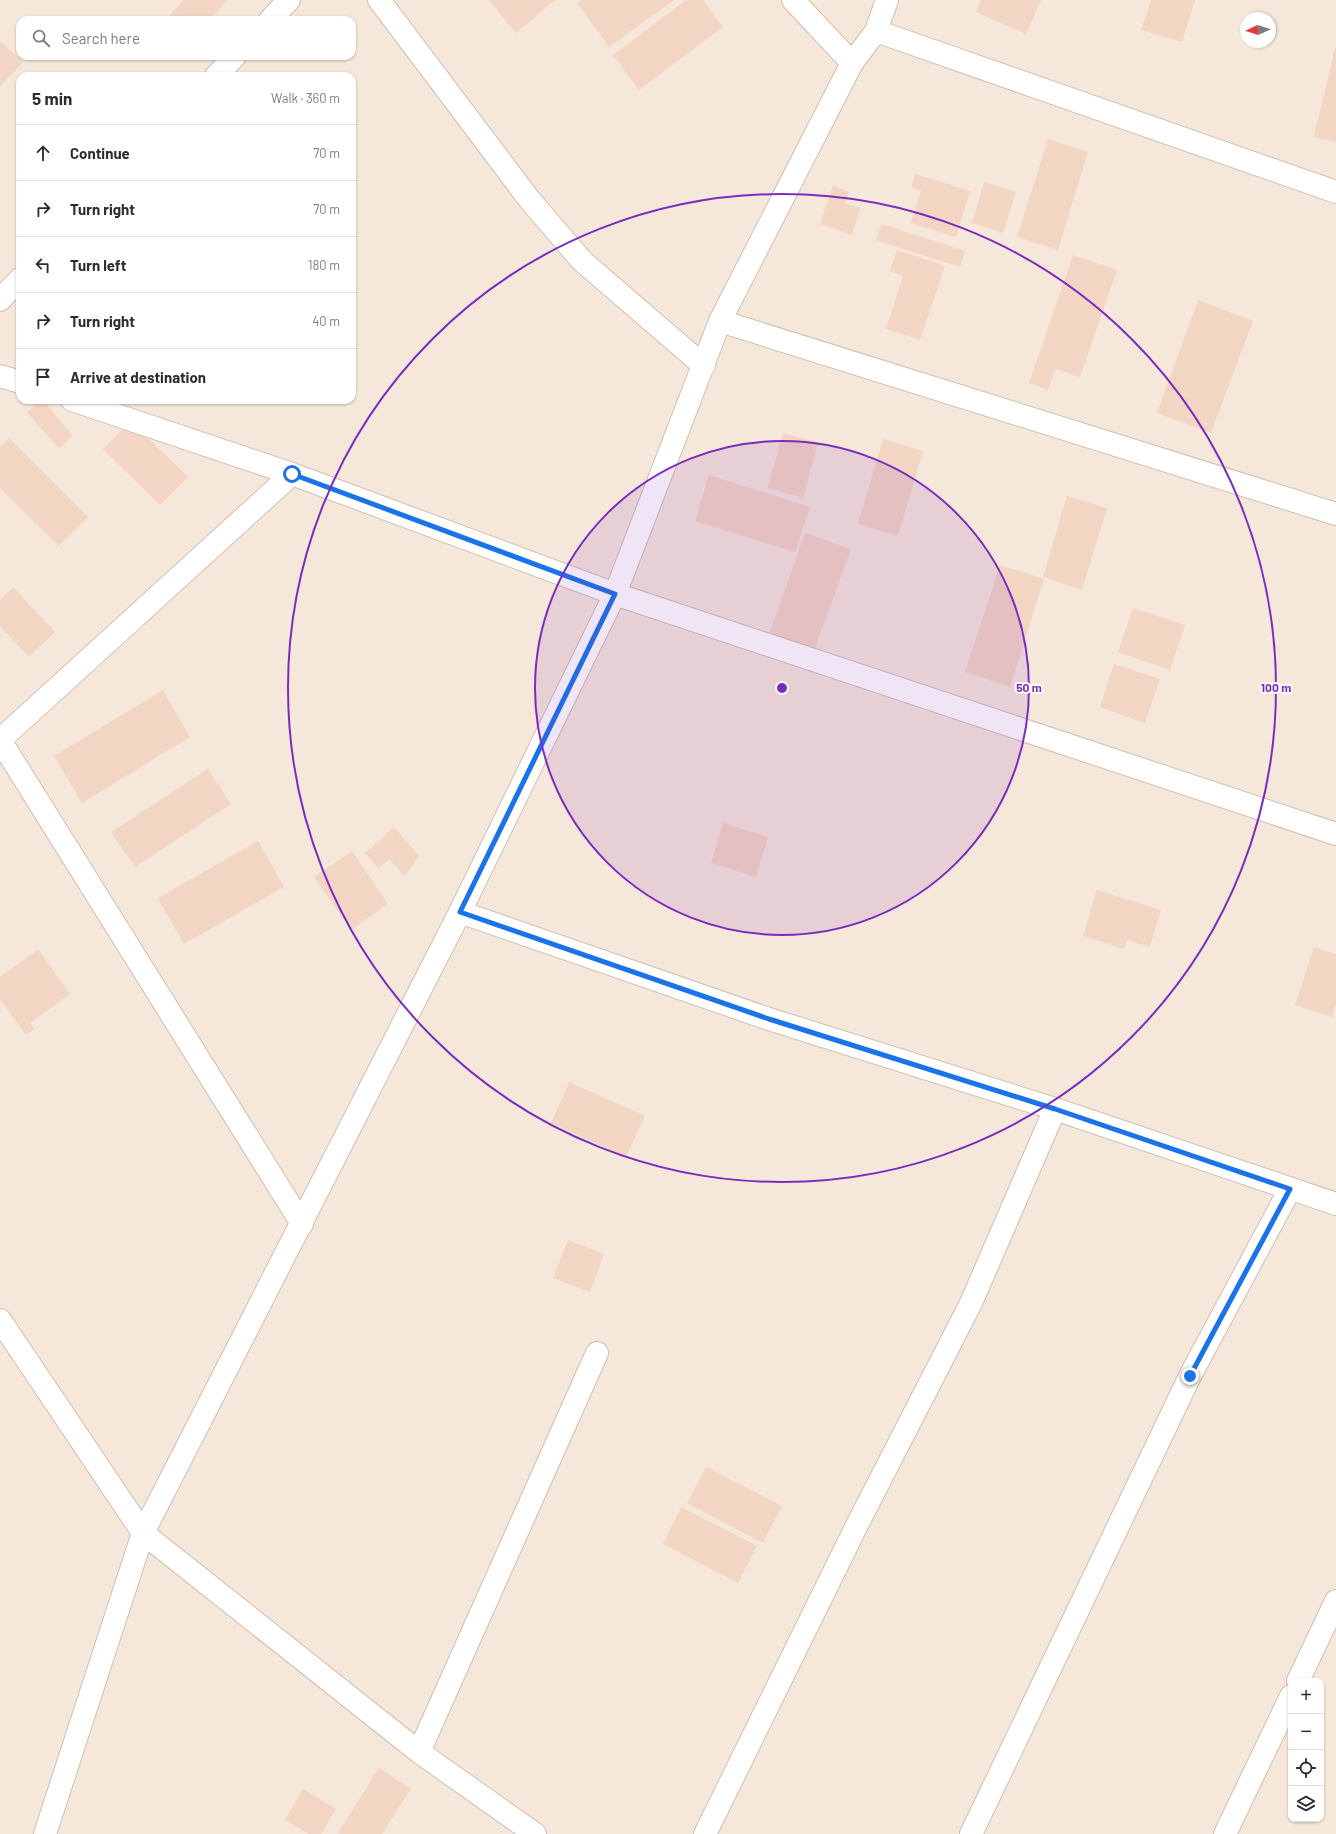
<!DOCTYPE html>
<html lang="en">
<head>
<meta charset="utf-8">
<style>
	:root { --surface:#fff; --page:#f2f2f3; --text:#2b2b33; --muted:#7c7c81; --line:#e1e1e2 }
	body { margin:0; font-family:Barlow,sans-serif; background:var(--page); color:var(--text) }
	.controls { position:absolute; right:12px; bottom:12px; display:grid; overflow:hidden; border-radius:8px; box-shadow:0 1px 3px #0004 }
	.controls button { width:36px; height:36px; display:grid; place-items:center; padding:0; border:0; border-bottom:1px solid var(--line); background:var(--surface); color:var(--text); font:20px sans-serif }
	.compass { position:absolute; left:1240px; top:12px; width:36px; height:36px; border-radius:50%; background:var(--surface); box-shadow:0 1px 3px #0004; rotate:267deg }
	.stop { position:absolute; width:12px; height:12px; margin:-9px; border:3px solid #1a73e8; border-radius:50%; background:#fff }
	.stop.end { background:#1a73e8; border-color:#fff; box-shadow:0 1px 4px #0008 }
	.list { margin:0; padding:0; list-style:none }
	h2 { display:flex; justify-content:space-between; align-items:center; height:52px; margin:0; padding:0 16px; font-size:17px }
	h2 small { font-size:13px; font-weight:400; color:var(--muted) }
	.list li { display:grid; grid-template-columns:26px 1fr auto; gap:12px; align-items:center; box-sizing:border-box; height:56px; padding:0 16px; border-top:1px solid var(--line) }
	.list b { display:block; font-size:15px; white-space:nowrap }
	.list em { font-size:13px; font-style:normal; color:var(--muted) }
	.icon { flex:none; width:22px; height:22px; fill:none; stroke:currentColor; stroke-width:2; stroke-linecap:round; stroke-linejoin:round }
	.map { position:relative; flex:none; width:1336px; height:1834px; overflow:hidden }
	.search { position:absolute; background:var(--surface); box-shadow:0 1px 3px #0004; left:16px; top:16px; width:340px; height:44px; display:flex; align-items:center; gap:10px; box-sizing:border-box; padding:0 14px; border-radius:12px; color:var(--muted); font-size:15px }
	.panel { position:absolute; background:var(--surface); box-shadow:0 1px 3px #0004; left:16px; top:72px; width:340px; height:332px; border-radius:12px }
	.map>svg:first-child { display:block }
	.residential { fill:#f5e8da; fill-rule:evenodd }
	.building { fill:#f3d5c3 }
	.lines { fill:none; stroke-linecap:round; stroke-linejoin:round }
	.minor-casing { stroke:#d1beb0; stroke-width:24 }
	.minor { stroke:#fff; stroke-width:22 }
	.route { stroke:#1a73e8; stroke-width:5 }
	.ring { fill:none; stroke:#7b2cbf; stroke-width:2 }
	.centre { fill:#7b2cbf; stroke:#fffaf3; stroke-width:2 }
	.ring-label { font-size:12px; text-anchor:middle; font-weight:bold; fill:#7b2cbf; stroke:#fffaf3; stroke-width:4; stroke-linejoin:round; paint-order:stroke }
</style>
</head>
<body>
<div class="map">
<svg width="1336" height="1834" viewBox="0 0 1336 1834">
	<rect width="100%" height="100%" fill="#fdf6ec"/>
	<path class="residential" d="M0,0H1336V1834H0ZM1246,18H1270V42H1246ZM20,20H352V56H20ZM20,76H352V400H20ZM1291,1681H1321V1819H1291Z"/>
	<path class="building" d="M184,0H228L209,20H165Z
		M489,0H555L516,33Z
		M582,0H674L609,47L577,3Z
		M686,0H703L723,27L639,90L613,55Z
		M981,0H1041L1026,34L976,12Z
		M1151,0H1195L1182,42L1141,30Z
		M0,41L23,62L0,87Z
		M1335,48H1336V142L1314,137Z
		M1048,139L1088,152L1058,250L1017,237Z
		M915,174L970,191L956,237L911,223L921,191L911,188Z
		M984,182L1016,192L1003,233L972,223Z
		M833,186L849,192L845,203L860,208L852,235L820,224Z
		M881,224L965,251L960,267L876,240Z
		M897,250L945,266L920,340L886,329L903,276L890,271Z
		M1073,255L1117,270L1080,377L1056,369L1048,390L1029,383Z
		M1198,300L1253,321L1211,433L1157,413Z
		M40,400H43L73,436L59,449L27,412Z
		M131,421L188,477L160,505L103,449Z
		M783,433L818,442L803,498L768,488Z
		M9,438L88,517L59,546L0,488V447Z
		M883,439L923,451L898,536L858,524Z
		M709,475L810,507L795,552L695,521Z
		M1067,496L1107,508L1082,590L1043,577Z
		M805,533L851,549L814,651L769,635Z
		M1000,565L1044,579L1010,687L965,672Z
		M13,587L55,632L29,657L0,626V600Z
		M1133,608L1185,625L1170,670L1118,652Z
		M1114,664L1160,679L1145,723L1100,707Z
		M163,690L190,737L82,803L54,756Z
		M208,769L231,804L135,867L111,832Z
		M723,823L768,837L756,877L711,863Z
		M394,827L419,856L405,876L389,859L378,868L365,853Z
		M258,841L284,887L184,944L158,898Z
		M352,851L388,904L351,930L314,877Z
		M1097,890L1161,910L1150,947L1127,940L1124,949L1083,936Z
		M1314,947L1336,954V1005L1332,1017L1295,1005Z
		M38,949L70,994L30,1023L34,1029L26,1035L0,999V977Z
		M569,1082L645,1116L626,1157L551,1123Z
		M568,1240L604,1254L590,1292L553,1278Z
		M706,1467L782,1506L763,1543L687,1503Z
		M681,1507L757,1546L738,1583L663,1544Z
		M379,1768L411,1789L382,1834H340L338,1833Z
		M303,1789L336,1809L321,1834H309L285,1820Z"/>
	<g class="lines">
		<g class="minor-casing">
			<path id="minor" d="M379,0L529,199L582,261L704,366
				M793,0L852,63
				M270,20L289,0
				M876,31L1336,192
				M216,76L235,56
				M0,300L20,279
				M720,321L1336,514
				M0,376L20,382
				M72,400L292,474L615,594L1336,834
				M0,740L302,1224
				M0,740L292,474
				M460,912L769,1019L1055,1109L1336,1204
				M0,1320L143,1533L419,1752L535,1834
				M1298,1681L1336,1601
				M419,1752L597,1353
				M45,1834L143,1533L460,912L615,594L720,321L852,63L876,31L887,0
				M705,1834L858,1523L971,1303L1055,1109
				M971,1834L1190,1376L1290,1189
				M1225,1834L1291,1696"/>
		</g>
		<use href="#minor" class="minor"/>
	</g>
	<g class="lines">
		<path class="route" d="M292,474L615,594L460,912L769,1019L1055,1109L1290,1189L1190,1376"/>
	</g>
	<circle cx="782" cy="688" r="247" fill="#7b2cbf" fill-opacity=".12"/>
	<g class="ring">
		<circle cx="782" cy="688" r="247"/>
		<circle cx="782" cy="688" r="494"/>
	</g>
	<circle cx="782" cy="688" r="6" class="centre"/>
	<g class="ring-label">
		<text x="1029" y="692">50 m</text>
		<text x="1276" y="692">100 m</text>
	</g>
</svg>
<div class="controls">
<button>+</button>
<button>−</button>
<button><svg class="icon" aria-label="locate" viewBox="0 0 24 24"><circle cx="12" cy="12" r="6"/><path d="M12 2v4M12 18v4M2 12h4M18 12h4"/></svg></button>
<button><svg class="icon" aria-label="layers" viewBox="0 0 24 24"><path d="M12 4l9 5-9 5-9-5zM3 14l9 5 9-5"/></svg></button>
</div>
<svg class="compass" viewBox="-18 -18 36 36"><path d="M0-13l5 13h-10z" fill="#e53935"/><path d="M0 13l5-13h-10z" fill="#7c7c81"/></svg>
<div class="stop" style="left:292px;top:474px"></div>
<div class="stop end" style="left:1190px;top:1376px"></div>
<div class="search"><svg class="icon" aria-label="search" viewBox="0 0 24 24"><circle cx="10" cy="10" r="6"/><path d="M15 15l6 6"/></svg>Search here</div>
<section class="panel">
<h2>5 min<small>Walk · 360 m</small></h2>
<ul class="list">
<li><svg class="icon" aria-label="ahead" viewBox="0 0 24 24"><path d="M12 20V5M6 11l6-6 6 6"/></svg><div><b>Continue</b></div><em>70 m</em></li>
<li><svg class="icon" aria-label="right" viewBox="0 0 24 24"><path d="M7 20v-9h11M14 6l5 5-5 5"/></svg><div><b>Turn right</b></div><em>70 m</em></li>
<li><svg class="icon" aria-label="left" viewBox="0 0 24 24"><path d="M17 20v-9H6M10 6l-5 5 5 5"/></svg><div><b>Turn left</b></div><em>180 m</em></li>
<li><svg class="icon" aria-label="right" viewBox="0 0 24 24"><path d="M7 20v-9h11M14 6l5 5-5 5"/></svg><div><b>Turn right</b></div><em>40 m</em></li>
<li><svg class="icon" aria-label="arrive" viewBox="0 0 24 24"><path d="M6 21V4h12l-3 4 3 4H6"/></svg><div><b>Arrive at destination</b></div></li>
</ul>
</section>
</div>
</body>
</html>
